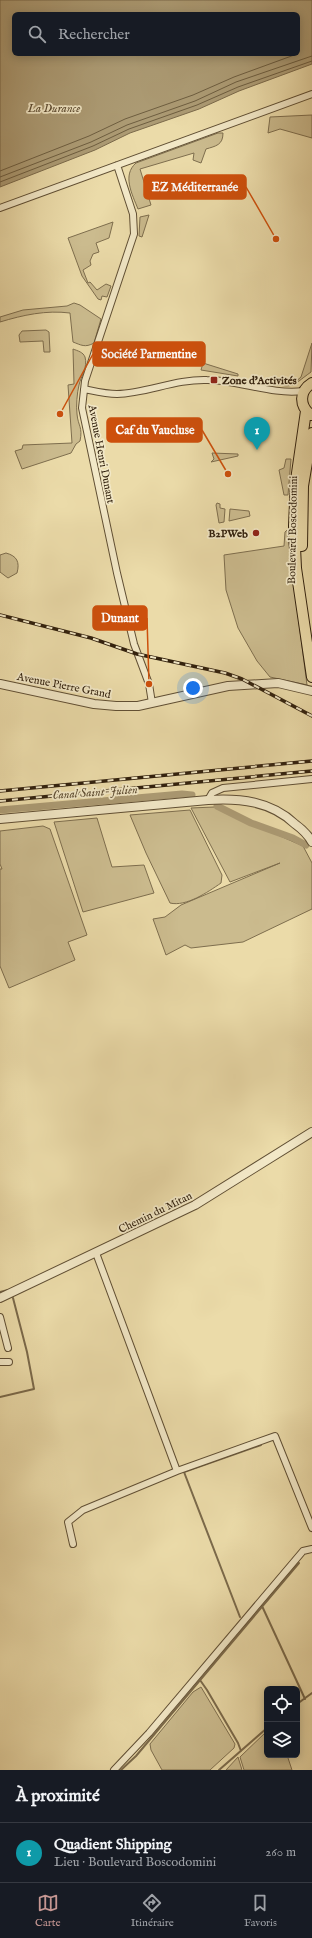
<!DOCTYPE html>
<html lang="fr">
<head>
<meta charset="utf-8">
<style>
	:root { --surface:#171b24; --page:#20242c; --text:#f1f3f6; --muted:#9ea1a6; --line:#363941; --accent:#c59692 }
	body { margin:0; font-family:"IM FELL English",serif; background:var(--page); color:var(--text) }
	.controls { position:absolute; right:12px; bottom:12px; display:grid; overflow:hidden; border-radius:6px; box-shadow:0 2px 10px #0003 }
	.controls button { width:36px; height:36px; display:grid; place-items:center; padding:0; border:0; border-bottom:1px solid var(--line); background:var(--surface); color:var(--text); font:20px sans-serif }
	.you { position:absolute; left:193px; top:688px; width:14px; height:14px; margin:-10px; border:3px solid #fff; border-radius:50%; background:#1a73e8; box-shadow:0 0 0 6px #1a73e833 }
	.badge { display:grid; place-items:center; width:26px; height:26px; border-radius:50%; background:var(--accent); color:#fff; font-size:13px; font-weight:700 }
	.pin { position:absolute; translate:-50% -33px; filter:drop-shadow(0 1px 2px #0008) }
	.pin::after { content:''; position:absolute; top:21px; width:14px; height:12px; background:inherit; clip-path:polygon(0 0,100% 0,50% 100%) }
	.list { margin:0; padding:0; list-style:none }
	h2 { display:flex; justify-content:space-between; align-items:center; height:52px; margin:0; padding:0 16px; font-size:17px }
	h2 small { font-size:13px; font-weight:400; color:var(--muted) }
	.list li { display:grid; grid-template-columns:26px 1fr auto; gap:12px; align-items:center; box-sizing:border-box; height:60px; padding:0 16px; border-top:1px solid var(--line) }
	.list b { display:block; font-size:15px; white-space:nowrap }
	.list p { margin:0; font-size:13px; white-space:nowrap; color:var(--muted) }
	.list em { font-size:13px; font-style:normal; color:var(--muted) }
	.icon { flex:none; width:22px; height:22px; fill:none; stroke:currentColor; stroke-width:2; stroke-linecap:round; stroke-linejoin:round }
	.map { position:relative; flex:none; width:312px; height:1770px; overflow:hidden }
	.search { position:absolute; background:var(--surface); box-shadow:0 2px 10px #0003; left:12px; right:12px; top:12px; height:44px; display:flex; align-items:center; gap:10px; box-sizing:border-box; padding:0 14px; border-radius:6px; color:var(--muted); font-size:15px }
	.sheet { height:112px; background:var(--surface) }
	nav { display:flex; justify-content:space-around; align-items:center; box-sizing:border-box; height:56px; border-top:1px solid var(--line); background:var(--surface); font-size:11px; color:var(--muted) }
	nav a { display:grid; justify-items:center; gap:2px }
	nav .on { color:var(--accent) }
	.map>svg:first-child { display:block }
	.green { fill:#cbbb8e; stroke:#7e6e4e }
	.water { fill:#ac9b74; stroke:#7b6a4b; fill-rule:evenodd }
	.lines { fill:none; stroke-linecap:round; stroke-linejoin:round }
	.shore { stroke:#6e5e40; stroke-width:1 }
	.stream { stroke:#7b6a4b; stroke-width:2 }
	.canal { stroke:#ac9b74; stroke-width:7 }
	.minor-casing { stroke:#604f34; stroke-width:8 }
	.tertiary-casing { stroke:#604f34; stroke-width:10 }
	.primary-casing { stroke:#31200d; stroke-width:12 }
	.minor { stroke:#f2e8c7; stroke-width:6 }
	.tertiary { stroke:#f2e8c7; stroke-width:8 }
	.primary { stroke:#ebdba9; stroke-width:10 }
	.rail-casing { stroke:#31200d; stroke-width:3.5 }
	.rail { stroke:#f2e8c7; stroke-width:2; stroke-dasharray:6; stroke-linecap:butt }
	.poi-dot { fill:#8f2418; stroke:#f2e8c7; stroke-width:1.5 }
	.labels { text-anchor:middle; stroke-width:3.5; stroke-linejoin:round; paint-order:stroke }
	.poi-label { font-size:11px; font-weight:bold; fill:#31200d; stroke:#f2e8c7; text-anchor:start }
	.street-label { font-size:11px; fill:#31200d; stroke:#f2e8c7 }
	.water-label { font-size:12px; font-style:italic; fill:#5c4b31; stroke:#f2e8c7 }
	.leader { fill:none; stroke:#cd500c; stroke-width:1.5 }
	.callout-dot { fill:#cd500c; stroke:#f2e8c7; stroke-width:1.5 }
	.callout { fill:#cd500c; stroke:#cd500c; stroke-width:1.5 }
	.callout-label { font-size:12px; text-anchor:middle; font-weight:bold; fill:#fff }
</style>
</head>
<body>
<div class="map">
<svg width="312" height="1770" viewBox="0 0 312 1770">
	<rect width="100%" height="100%" fill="#ebdba9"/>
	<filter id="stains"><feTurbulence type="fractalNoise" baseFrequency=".005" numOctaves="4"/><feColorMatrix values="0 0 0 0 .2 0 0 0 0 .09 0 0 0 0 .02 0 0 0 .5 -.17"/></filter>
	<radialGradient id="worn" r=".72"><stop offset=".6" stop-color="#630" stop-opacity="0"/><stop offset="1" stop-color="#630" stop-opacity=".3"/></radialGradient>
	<path class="green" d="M312,115V138L280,129L268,133L270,117Z
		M218,133H223C223,145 216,146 206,149L201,163L193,160L194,153L140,169L151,205L138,209C132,194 122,175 136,163Z
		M149,215L142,237L139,236L140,217Z
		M113,222L109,238L96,243L99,252L93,254L90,261L91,265L83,270L88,283L90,282L97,290L106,284L111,286L107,297L102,296L101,300L98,299L82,276L68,238Z
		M74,303L80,305L101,319L94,343C85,348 81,345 73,342L70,313C46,310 23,315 0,322V317L23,310L67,306Z
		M46,330L49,332L50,352H44L43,341L20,342L19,335L22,331Z
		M312,343L311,372C289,388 295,388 267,383L293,384L301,377Z
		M73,349C78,351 83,352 85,357C88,367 81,376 79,385C77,393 76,406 77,414C78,426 83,427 80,441L76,444L71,453L22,469L15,451L22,449L23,445L72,443L68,385L74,384Z
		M203,363L238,374V376L201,370Z
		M212,453L238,454V456L211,462L214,459Z
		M286,459H291L288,495H284L279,470L284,468Z
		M217,503L220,504V508L225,509L224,522L219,523L216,505Z
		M230,509L249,511L250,516L229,521Z
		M287,530L307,685L270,677L257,661L238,628L226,590L224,555L284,546L285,532Z
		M6,553C17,556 20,562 17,573L8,578L0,572V555Z
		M214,807L303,846L312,863V909L243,942L191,948L185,945L166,955L153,919L165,917L181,905L280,863L230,882L191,808Z
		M190,810L222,875L221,883C208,892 186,907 170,903L146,853L130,815Z
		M97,818L112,867L144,865L154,893L83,912L54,822Z
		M43,826L50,829L87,935L68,942L75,960L9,988L0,966V869H2L0,864V831Z
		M201,1687L235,1744L234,1748L210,1770H162L151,1750L150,1744L193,1692Z
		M267,1731V1755H287L292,1770H244L240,1757Z
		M238,1757L242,1770H226Z"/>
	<path class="water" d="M0,0H312V64L239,91L199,109L130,133L95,150L0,187ZM14,14H298V54H14Z"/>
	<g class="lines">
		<path class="shore" d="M0,171L89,136L125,119L193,95L234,77L297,54
			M0,177L91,142L127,125L195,101L236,82L312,56
			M0,182L93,146L129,129L197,105L238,87L312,61"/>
		<path class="stream" d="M0,1292L8,1290
			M0,1397L34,1389L27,1352L13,1298
			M262,1606L305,1699
			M240,1617L184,1472L261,1445
			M200,1680L207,1690L238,1743L241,1751
			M297,1704L312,1693
			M121,1770L136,1756L299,1563
			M219,1770L267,1728"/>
		<path class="canal" d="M217,806L251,823L293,838L306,845
			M0,810L182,794L192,795"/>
		<g class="minor-casing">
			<path id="minor" d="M117,165L133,214L134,234L85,381L82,408L117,573L134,644L149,684L152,703
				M0,208L312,94
				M84,389C94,391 106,394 117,394C147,393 176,379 207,380C239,380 271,395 303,391
				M208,800L212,793L223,788L312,779
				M96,1253L177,1471
				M0,1317L8,1348
				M0,1362H9
				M73,1544L68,1522L83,1510L177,1471L275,1436L312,1528
				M114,1770L149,1733L303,1551L312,1549"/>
		</g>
		<g class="tertiary-casing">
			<path id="tertiary" d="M0,684L94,704L116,706H138L228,686L278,683L312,691
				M0,819L208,800C240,798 271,801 295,824C302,829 308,835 312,842
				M0,1298L195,1205L312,1132"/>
		</g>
		<g class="primary-casing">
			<path id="primary" d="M306,411L296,480L294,526L296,568L312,677
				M311,415C299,406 299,391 312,383
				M302,546L303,486L312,433"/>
		</g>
		<use href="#minor" class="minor"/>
		<use href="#tertiary" class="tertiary"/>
		<use href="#primary" class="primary"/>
		<g class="rail-casing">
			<path id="rail" d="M0,615L91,638L137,654L225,673L242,679L312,716
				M0,791L312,761
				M0,801L312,771"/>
		</g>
		<use href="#rail" class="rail"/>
	</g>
	<g class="poi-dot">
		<rect x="210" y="376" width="8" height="8" rx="2"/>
		<circle cx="256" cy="533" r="4"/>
	</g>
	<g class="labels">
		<g class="poi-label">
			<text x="222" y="384">Zone d'Activités</text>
			<text x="248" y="537" text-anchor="end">B2PWeb</text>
		</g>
		<g class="street-label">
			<text transform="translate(102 454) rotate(79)" y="4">Avenue Henri Dunant</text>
			<text transform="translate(292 530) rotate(-89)" y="4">Boulevard Boscodomini</text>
			<text transform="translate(64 685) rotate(11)" y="4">Avenue Pierre Grand</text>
			<text transform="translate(155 1212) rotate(-26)" y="4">Chemin du Mitan</text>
		</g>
		<g class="water-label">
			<text x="54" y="112">La Durance</text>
			<text transform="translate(95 792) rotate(-4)" y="4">Canal Saint-Julien</text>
		</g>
	</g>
	<path class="leader" d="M276 239L246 187M60 414L93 354M228 474L202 430M149 684L147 618"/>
	<g class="callout-dot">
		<circle cx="276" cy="239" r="4"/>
		<circle cx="60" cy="414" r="4"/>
		<circle cx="228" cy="474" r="4"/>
		<circle cx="149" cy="684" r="4"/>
	</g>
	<g class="callout">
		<rect x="144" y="175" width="102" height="24" rx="4"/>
		<rect x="93" y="342" width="112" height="24" rx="4"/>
		<rect x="107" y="418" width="95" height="24" rx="4"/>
		<rect x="93" y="606" width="54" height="24" rx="4"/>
	</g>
	<g class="callout-label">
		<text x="195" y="191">EZ Méditerranée</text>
		<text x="149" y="358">Société Parmentine</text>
		<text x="155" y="434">Caf du Vaucluse</text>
		<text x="120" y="622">Dunant</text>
	</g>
	<rect width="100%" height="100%" filter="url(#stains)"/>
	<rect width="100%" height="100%" fill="url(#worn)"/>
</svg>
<div class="controls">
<button><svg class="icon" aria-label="locate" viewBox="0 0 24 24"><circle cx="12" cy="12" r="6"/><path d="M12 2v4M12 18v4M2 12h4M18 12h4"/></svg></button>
<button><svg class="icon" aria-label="layers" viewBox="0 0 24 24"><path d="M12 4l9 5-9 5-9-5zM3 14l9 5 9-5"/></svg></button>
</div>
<div class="you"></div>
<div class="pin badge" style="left:257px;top:450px;background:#0f9aa8">1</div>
<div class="search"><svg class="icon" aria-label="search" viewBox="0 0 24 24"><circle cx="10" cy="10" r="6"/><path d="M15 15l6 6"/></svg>Rechercher</div>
</div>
<section class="sheet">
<h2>À proximité<small></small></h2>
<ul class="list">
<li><span class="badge" style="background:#0f9aa8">1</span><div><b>Quadient Shipping</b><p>Lieu · Boulevard Boscodomini</p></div><em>260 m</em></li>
</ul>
</section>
<nav>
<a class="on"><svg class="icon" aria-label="map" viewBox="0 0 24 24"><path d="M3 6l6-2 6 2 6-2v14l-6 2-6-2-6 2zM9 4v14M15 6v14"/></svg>Carte</a>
<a><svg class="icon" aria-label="directions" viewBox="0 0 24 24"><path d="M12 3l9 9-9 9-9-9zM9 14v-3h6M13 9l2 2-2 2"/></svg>Itinéraire</a>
<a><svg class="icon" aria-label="saved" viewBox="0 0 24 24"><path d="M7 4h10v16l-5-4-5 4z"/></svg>Favoris</a>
</nav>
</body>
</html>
